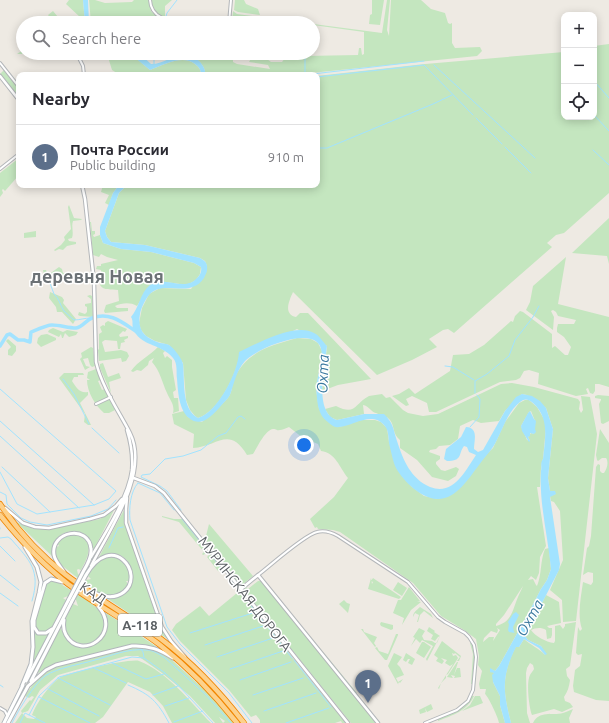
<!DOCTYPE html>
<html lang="en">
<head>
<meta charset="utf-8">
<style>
	:root { --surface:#fff; --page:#f7f7f7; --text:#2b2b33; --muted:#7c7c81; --line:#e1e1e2; --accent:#1a73e8 }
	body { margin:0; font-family:Ubuntu,sans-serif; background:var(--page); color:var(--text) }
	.controls { position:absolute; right:12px; top:12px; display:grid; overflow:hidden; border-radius:8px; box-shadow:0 2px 10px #0003 }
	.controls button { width:36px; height:36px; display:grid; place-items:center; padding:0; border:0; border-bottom:1px solid var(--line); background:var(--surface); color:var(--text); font:20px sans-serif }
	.you { position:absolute; left:304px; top:445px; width:14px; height:14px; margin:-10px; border:3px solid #fff; border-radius:50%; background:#1a73e8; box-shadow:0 0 0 6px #1a73e833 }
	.badge { display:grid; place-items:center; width:26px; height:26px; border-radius:50%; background:var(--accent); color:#fff; font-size:13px; font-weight:700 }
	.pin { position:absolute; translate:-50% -33px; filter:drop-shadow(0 1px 2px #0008) }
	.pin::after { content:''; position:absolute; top:21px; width:14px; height:12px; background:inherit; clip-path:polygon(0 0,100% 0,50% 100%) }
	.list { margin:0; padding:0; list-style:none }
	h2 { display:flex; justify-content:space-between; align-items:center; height:52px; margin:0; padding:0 16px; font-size:17px }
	h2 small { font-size:13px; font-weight:400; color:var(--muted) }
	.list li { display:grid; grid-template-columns:26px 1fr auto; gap:12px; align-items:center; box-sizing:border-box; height:64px; padding:0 16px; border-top:1px solid var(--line) }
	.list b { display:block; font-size:15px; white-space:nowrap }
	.list p { margin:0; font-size:13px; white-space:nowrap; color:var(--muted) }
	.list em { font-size:13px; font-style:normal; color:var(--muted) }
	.icon { flex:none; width:22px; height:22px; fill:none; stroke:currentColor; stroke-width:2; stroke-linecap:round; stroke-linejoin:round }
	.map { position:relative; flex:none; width:609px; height:723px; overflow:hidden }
	.search { position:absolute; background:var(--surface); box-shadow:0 2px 10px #0003; left:16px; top:16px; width:304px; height:44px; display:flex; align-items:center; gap:10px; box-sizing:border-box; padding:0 14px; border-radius:22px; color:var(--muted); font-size:15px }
	.panel { position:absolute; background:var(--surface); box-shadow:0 2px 10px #0003; left:16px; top:72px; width:304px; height:116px; border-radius:8px }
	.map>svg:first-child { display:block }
	.green { fill:#c4e6bf; fill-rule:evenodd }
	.water { fill:#a2e3ff }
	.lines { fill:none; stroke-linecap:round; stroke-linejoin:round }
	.stream { stroke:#a2e3ff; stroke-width:1 }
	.river { stroke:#a2e3ff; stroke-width:3.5 }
	.minor-casing { stroke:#b4b7ba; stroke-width:4 }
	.tertiary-casing { stroke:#b4b7ba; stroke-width:4.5 }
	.secondary-casing { stroke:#b2b7bb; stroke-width:5 }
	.motorway-casing { stroke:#f18600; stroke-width:6 }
	.minor { stroke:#fff; stroke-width:2 }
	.tertiary { stroke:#fff; stroke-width:2.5 }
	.secondary { stroke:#fff; stroke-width:3 }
	.motorway { stroke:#fdd18b; stroke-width:4.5 }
	.secondary-bridge-casing { stroke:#b2b7bb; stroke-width:5; stroke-linecap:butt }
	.secondary-bridge { stroke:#fff; stroke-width:3 }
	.labels { text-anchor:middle; stroke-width:3; stroke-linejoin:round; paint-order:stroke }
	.shield { fill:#fff; stroke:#8c9092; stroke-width:1 }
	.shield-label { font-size:13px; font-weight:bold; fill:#5b6064 }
	.street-label { font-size:14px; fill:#5b6064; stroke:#fff }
	.water-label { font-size:15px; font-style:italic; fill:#3a799f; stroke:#fff }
	.district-label { font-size:18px; font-weight:bold; fill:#6c7276; stroke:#fff }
</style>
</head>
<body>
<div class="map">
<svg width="609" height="723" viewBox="0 0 609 723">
	<rect width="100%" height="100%" fill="#eeeae3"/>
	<path class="green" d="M69,0H83L85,23H83L81,18L66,4Z
		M89,0H95L105,3L132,2L134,0H149L151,11L159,18L157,22L163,20V22L91,23Z
		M151,0H172L165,6V18C157,14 152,9 151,0Z
		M235,0H244L246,4L258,9L260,15L238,12L234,10Z
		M372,0H384L380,25L369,24L370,15L372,14Z
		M387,0H390L387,30L389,36L391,0H421L431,9L445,13L448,23L450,24L452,23V43L455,48L480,47L482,51L477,56L291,75H281L273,72L239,75H205C206,67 200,62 194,57L198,53H240L242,56V60L236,56V58H233V62L237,64L270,69L268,65L249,62L252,57L258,56L259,53H268L267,59L271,62H282L285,58V53H305V56L358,55L359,48H361L362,55L364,54V32L313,25V23H232L233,11L237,14L382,33Z
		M53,11L63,23H54L48,15Z
		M609,44V193L564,233L556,235L547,243L552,247L454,333L448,329L443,330L429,339L437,347L412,360L377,375L293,292C289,301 283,314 296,317L300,313H308L371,379L338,385L322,391L327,346L297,329L239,358C235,377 218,412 198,418L195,416L190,410L186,400L183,363L169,345L155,341L146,336L141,330L139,323L142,308L149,294L160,288L191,289L207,266L205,261L200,258L145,245L111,242L107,237L105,231L119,193L127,185H317V76L425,64L564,52V117H594V46Z
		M23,50V53H53L56,56L55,58L54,56H51L50,58H29L26,54H17Z
		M106,53L131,54L150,70C163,65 183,54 195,64C199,67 201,70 201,75H120L112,70L108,57Z
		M4,70L19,89V98L0,74Z
		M19,158V175L5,191L3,189L2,190L3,193L0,197V173Z
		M103,185H119L113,193L109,205L105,203L109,195L101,192Z
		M69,205L74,218L82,219L81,220L73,221C71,227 74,232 72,238L68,239L69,241L76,242V244L67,246L63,250L59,249L55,251L54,250L61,245L65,240L64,237L71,229L68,207Z
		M609,218V264L607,256L572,253Z
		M90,222H91L92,231H95V234L93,235L94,237L100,235L103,243L121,249L151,252L194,263L201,267L200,274L196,280L189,284H180L165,282L145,293L137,306C130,302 122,303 115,306L117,308H128V311L105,313L104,311L106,305L119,301L118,290C111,289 104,291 100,285L102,281L101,270L96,269L97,266H101V264L118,260L107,257L101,254L99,257L93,255Z
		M36,231V237L24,238V233Z
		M566,257L558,304L609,317V387L599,384H595V391L593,394L590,393L588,388L586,389L588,394L576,396L538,384L539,373L529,370L524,371L520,378L516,380L500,382L436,412H429L427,403L412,396L406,399L409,405L406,406L392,396L399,394L409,388L415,394L450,371L453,355L469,354L484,345L511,321L513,322L515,316L520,311L523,312L552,334V348L555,346L565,355H568L571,347L564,337L557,332V328L558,324H574L576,320L558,316L556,312L553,310L551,311L554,317L553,330L526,310L530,302L533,286Z
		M59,267L62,269L63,273H66L65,277L60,278L56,274L57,278L48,281L45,280L43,270H46L48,275Z
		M50,292L62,297L64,300L63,303L76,319L73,324L62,312H57L56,307L49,298Z
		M90,295L92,296L93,317L80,316L78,315L79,312L85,314L87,312V307L85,306V304L91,303V299L87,296Z
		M108,321L127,329L125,332L123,331L119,335L120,337L128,336V338L124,340L125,342L121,343L120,349H118L117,341L105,340L102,342L105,352L121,350L127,352L129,356L126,361L122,362L121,358L99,361L98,350L99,349V334L102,332L100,327L103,325L105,326V323Z
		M53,328L63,332L67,330L78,332L76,335L69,337L65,333L63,338H62L61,334L59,337L48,332L49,330Z
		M47,334L56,338V340L41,347L37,343L38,338L41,335Z
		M297,338L311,339L318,343L322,351L316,389L319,409L339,427L361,420H375L381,422L387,428L389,442L411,486L424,496L439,499L493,448L505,422L519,403L525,400H529L537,407L544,419L546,427L543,459C540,465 541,480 540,487H537L546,546L540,557L539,573L536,580L531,576L528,580L533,579L536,585L537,586C542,574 540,561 545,549L549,548L551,569L547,580L541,589L528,614L499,666L495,671L490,669L494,673L493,682L500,696V705L505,723H499C499,719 488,696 485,694L486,689H480L479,684L482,671L478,665L479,656L476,639L464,630L441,616L413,583L340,532L333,530L318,529L317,527L315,528L310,519L334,497L348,478C339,467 336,453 321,451L318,444L303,438L289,427C286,428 282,430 280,430C275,431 278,429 273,429C265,430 257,448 253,454L247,455C229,425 217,447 193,448L194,434L174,424L172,414L184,411L188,417L202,422C208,416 225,403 229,396C232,392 232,386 233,381C245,352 269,346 297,338ZM531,411L535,421L534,434L531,433L528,437L530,441L527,440L521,426L529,412ZM523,586C522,589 519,594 518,597C512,611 512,622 496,626V624L504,615ZM497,628L500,630L493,641L494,637H489L483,642L484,638L491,631L497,633L498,630Z
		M8,339L16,346V351L12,356L8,355V350L11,347L6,341Z
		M91,347L93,348L95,366L92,367L90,365L88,358L83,359L86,366L90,367L85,370L80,359L82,357L81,353Z
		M158,347L165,351L163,353L165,358L167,356L172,360V367L176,390L173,392L174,398H178L179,411L173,413C175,405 170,400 167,393C162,382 160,371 152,362L154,358L149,361L148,365L141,371L137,370L133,372L131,371C138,361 149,356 158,347Z
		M103,363L108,377L119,373L121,378L109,382L111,393L100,368V364Z
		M96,369L101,380L98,381L102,390L105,389L115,410L109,413H104C95,405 87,392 87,380H90L87,378L88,372Z
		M64,373H83L84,375H78V377H74L72,381C76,387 80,394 88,392V395L80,403L91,425H88L84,422L85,414L59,378Z
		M512,383L534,387L578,399L580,402L579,409L581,413L583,410L581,396L590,397L597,434L576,621L563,622L562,600L550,590L563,560L560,511L554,502L551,501L550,496L555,494V491H550L548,478L553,429L546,408L527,395L522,394L505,411L499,421L481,423L473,420L460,426L458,439L450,445L439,446L436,449L430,450L429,452L440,456V459L436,462V464L441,470L445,471L456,467L459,469L456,476L448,481L432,477L417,460L400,448V440C392,433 395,427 390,420C386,415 382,416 376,413C371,412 369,406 363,405L364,414L337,420L330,417L325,409L336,406C356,416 354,404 369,396C373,395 378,395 382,394L386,398L390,397L403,410L408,413L423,416L438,414L501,384Z
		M598,395L609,396V421L603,424L601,423L599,404L601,400V399L595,398V396Z
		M600,429L609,443V701L596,700L574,692L573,686L575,670L580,666L582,654L578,655L576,653L578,627L580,631L582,629C577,615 581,597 583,582L591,585L593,582V573L588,572L583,575L587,548L589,546L591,536L596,467L598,464L600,465V471L602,473H604C607,469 609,462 606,458H602L598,461L597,460L596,455Z
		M114,510L93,551L83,534C64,526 53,538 52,556L16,522L34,529H50L100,519Z
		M124,510L125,521L162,629L169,640L108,599V598C147,601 136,538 99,557Z
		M162,516L174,519H182L207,549V553L203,555L202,554L204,552L179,522L162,517Z
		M209,524L253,576L242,585L240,582L237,583L205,540Z
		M73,534C96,538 89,556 81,570L78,569L77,570L78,574L86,580L91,579L88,576C92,569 96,560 104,558C120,553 131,566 129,581H126L128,584L122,592L115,595H104L101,594L75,576L60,564L55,555L56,547L59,546L57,543L64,536Z
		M209,555H212L222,569V572L218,571L207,557Z
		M371,578L372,584L373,582L371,581L373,578L401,597L399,599L368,589Z
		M52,581L59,583L64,586C74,592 93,603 100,611C104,616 105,622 104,628C97,655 58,645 66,618C68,613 71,608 73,604L78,606L76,600L68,596L63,598L66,600L51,629L42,632L36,628L35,620L46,584Z
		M258,581H261L377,723H351L246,593L244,590L246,587L248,589Z
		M398,582L407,588L402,596L393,590Z
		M409,587L420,601H417L421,602L411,610L402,625L404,618L393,613L398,600H401Z
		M239,588L299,666L346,723H342L341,721L335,723H260V720L256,715L251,717L229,690L180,641L172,630L176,624L200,606L209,616L237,593Z
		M546,595L559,602L561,623L547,626L549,628H552V635L551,638L547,639L546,630C541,627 535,628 531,630C535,636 546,642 554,643L555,641V626L560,625L563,629L565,626V624L576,622L570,666L566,669L567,676L570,680C569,687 568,691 564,697L565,701L570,703L573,707L562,712L554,709L532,715C529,708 526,682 530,675C531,673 533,671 534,669L533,665L530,663L527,668L526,673L527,713L530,723H511C503,692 501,676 516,646L519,647L524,639C530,645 539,648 545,655L541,646L528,640L525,636Z
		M344,600L347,603L350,604L348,613L339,604Z
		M420,607L431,614L433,618L424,611L420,615L418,622H417L419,615L415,613L413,617C413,612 417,610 420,607Z
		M106,613L157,647L142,644H132L55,664L36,674L60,628C64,632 65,638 70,643C84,653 103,645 107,629C108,624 107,618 106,613Z
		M381,622L393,625V629L391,630L381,626L380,624Z
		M429,627L435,631L434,632L440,636L427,661L426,659L433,646L422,640L420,643L416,639L411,646L415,638L413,637L419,628L425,631L422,636L424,640L432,641L435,643H437L440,636L438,637L435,641L431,639L434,633L433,635L427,631Z
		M33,629C38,635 42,634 48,635L33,664H32Z
		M361,629H363L364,632L377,637L374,643L376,646L375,647Z
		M305,630L357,693H356Z
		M396,634H398V635L387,660H385L375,648L377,647L379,651L388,654Z
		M442,641L461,656L459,661H457L460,657L455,653L454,654L452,653L453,656L456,655L458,658L448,674L446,675V678L441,683L439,689L438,688L453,664L450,666L445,663L447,660L441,658L444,661L442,664L436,661L438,658L434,655Z
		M422,642H424L431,647L424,658L416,653Z
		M470,643H472C477,654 475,672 472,684H471L473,654Z
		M141,646L156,650L172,660L210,695L235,723H223L225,721L219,717L223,723H215L190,696L162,673L138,656H126L58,675L40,690L28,711L22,713L27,718L34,719L36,717L32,715C37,702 48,687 59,678C66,673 131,658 139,661C168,672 190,702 211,723H172L163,706L150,692L128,682L103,717L95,723H15L22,713L21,711L30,700L31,701L34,697L32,696L29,698L25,696C34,682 41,674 56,667L132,647Z
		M394,653L402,657L397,664L400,667L404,675L396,678L398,682L403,679L400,683L399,682L398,684L399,686L388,666Z
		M406,653L415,659L412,665L408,663L410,659H408L406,662L403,660Z
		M457,662H458L454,675L457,668H460L461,677L454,678L455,676L451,675L453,678L447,677Z
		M472,696H474C467,711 453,715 438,721V718C452,713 465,710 472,696Z
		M475,696H480L483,703L462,711L470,705Z
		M431,704L433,709L427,712L425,708L426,712L420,714L419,710Z
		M573,709L569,718L570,723H533C539,710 552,716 563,713C567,712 570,710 573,709Z"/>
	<path class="water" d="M83,0H88L89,23H85Z
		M129,53H139L151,64C170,64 180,44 199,61C203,65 206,70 205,75H201C201,70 199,67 195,64C183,54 163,65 150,70Z
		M119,185H127L119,193L105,231L107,237L111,242L145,245L200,258C205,261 208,263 207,270C207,273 205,275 204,278C189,300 164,278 149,295C145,300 141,308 140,314C137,331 145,338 160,343C163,343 167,344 169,345C174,348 182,359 183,364C185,380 181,409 198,418C218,412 238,372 239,352C256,344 296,322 314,333C319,335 323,342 327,346C325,364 313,413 337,420L364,414H384C394,424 393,429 397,441C403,460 411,479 430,487C454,496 465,471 476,455L469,452L467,447L464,446C458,454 463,461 447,461L444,459L446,449L461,437L466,427C479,428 474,440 474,449L478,452L483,450L505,411L516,397L522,394L532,396L540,401L546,408L553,429L548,478L550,491H555L556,494L550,497L560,564L559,570L525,636L528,640L541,646L547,654L545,655L539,648L524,639L519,647H516C501,677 503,691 511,723H505L500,705V696L493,682L492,675L494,673L490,672V668L495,671L499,666L528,614L541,589L547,580L551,569C548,536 539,504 541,471C542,466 540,463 543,459C545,439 550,418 533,403C528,399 525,398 520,402C506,413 502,433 493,447C489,453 483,459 479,465C469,478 456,500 437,499C421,498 404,482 396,468C393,462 391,451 389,443C388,437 389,430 384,425C372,411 353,426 339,427C334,428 332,425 329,423C324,419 322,417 320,412C317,405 317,396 316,389C316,375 332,345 311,339C294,334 257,349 245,361C236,371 234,384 230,395C228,399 223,403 220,407C212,416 201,428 189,418C179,410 178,392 177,379C176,372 178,364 173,358C162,344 143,347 134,331C131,326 134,321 131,317C139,308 140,293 150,285C164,274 184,293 197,278C200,275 202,272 201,267L194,263L151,252L121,249L103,243L100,235V227L113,193Z
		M530,411L534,419L536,421L535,429L536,432L534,434L530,433V436L528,437L530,441L529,442L522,431L521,426L528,413Z
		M516,612L519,615L513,627L514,632L515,633L509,632L508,630L509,624L508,622L513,614Z"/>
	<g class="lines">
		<path class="stream" d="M164,23L167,13L177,0
			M305,56V75
			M154,64V58L159,53
			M434,65L535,158
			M247,75L273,73L278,75
			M304,75L424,61
			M317,77L424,65L473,115
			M594,81L609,98
			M594,115L609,131
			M476,118L502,144
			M505,147L531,173
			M317,148H327L433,104L452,95
			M593,150L609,165
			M48,278L54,294C59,298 60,305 64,311C67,314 71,317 74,320C80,320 84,318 91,318
			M533,317L539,306
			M445,366L453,367L474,380
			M63,379L74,394L89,424
			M0,389L116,491L109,499L94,505L37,514L17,504L0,472
			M475,393V381L487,374L509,356L515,340L533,317
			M0,421L94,505
			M470,427L479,417L480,399L477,395
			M92,428L119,453
			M0,436L79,508
			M2,467L50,512
			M138,483C130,492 129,508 130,520L167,627L180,644L229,693L252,723
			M138,483L160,493L174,510
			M0,492L6,495L7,504L21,518L30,522L47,525L91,516L108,509L116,500
			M181,510L167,491L160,486L141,477L142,475L150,474L165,459L183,456L201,450L218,436L226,433L238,417L241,416L245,419
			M182,519L207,550
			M0,528V529
			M0,538L8,537L11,539C30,561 41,570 32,601
			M0,546L15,561
			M109,548L118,528L123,527
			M212,556L221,568
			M0,575L19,590
			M227,575L292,658
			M0,593L18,606
			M190,633L256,612
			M205,645L263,626
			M141,649L143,652L144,657
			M217,657L273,638
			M294,660L331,707
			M112,663L146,679L164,674
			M94,668L126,683
			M230,669L283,651
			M58,678L110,705
			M240,680L291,662
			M0,685L3,687
			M128,685C151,695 157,701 169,723
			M48,689L99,716
			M153,695L178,686
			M253,695L303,678
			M39,697L90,723
			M165,706L189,698
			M264,711L316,693
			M29,715L45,723
			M174,722L203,711
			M12,723C18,711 34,684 45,676C59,667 79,665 95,660C111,656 128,648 146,650C153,650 159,654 165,658L205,694L231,723
			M20,723L25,713L29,715L39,696L59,677L132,657L144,658L165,673L179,686L213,723
			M286,723L329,708"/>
		<path class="river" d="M0,346L7,335L10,334L18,340H24L30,342L31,332C36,330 47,325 52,325C60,325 68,328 76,328C83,327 86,320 92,318C110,311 123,323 137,332"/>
		<g class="minor-casing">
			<path id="minor" d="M150,0C151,18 168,21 183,23
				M229,23L231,0
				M77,54L83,66L84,75
				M0,63L19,87
				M0,169L19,154
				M96,404L111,397
				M258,575C270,566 304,535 317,532C324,530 331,532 338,536L408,582L438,617L445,622L465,633L469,637L474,645L476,657L473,690L468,701L457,710L425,723
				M0,708L5,711L7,715"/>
		</g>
		<g class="tertiary-casing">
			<path id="tertiary" d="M0,76L19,100
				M82,185L85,199L94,282L96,362C102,387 118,410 130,433C150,473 109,531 91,566
				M131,477L155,486L164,493L348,723
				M127,498L126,509V523L162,627L171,641L185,657
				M5,508L23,523L35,527L49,528L90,519L104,515L116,506L122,499
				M91,557C105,534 129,496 132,470C133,457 131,443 127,430
				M241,589L258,575L378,723"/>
		</g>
		<g class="secondary-casing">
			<path id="secondary" d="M64,572C60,566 55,561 54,555C50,531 89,524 91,549C92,557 87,565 83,572
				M86,575C112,530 146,574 124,592C115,599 104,597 95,593
				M64,620C63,626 63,630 66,635C81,662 123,634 98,606
				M52,629L46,633H38L34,627V620L45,583L51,579L63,582
				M26,681L69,599
				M31,681L72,601
				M22,686L31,664L33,647L32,621L39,593L41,582L37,567L25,547
				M28,686L46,670L56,665L132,646C149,645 160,650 173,658
				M4,723L23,685
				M8,723L28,686"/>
		</g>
		<g class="motorway-casing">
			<path id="motorway" d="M0,504C18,531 40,555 66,575C97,598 130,617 161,639C193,663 220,692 244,723
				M0,515C20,540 42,564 68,584C98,606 131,623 160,645C189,668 214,694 237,723"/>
		</g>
		<use href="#minor" class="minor"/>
		<use href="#tertiary" class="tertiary"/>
		<use href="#secondary" class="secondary"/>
		<use href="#motorway" class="motorway"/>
		<g class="secondary-bridge-casing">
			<path id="secondary-bridge" d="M69,599L83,572
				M72,601L86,575"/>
		</g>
		<use href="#secondary-bridge" class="secondary-bridge"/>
	</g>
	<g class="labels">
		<rect class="shield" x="118" y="614" width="44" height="22" rx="3"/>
		<g class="shield-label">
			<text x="140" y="630">А-118</text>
		</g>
		<g class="street-label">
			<text transform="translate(93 593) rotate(34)" y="5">КАД</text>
			<text transform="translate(245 594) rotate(52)" y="5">МУРИНСКАЯ ДОРОГА</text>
		</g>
		<g class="water-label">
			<text transform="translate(323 374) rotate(-88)" y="5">Охта</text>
			<text transform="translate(530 618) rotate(-60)" y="5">Охта</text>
		</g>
		<g class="district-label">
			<text x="97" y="283">деревня Новая</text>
		</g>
	</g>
</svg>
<div class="controls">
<button>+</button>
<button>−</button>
<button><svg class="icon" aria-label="locate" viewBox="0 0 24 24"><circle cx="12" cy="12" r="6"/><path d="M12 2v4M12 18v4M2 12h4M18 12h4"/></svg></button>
</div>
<div class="you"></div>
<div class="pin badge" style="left:368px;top:703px;background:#5c6f8a">1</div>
<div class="search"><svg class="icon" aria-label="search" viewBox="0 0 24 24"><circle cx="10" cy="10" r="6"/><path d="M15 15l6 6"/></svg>Search here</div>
<section class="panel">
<h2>Nearby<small></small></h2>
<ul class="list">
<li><span class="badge" style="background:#5c6f8a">1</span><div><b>Почта России</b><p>Public building</p></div><em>910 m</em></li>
</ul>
</section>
</div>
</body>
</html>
